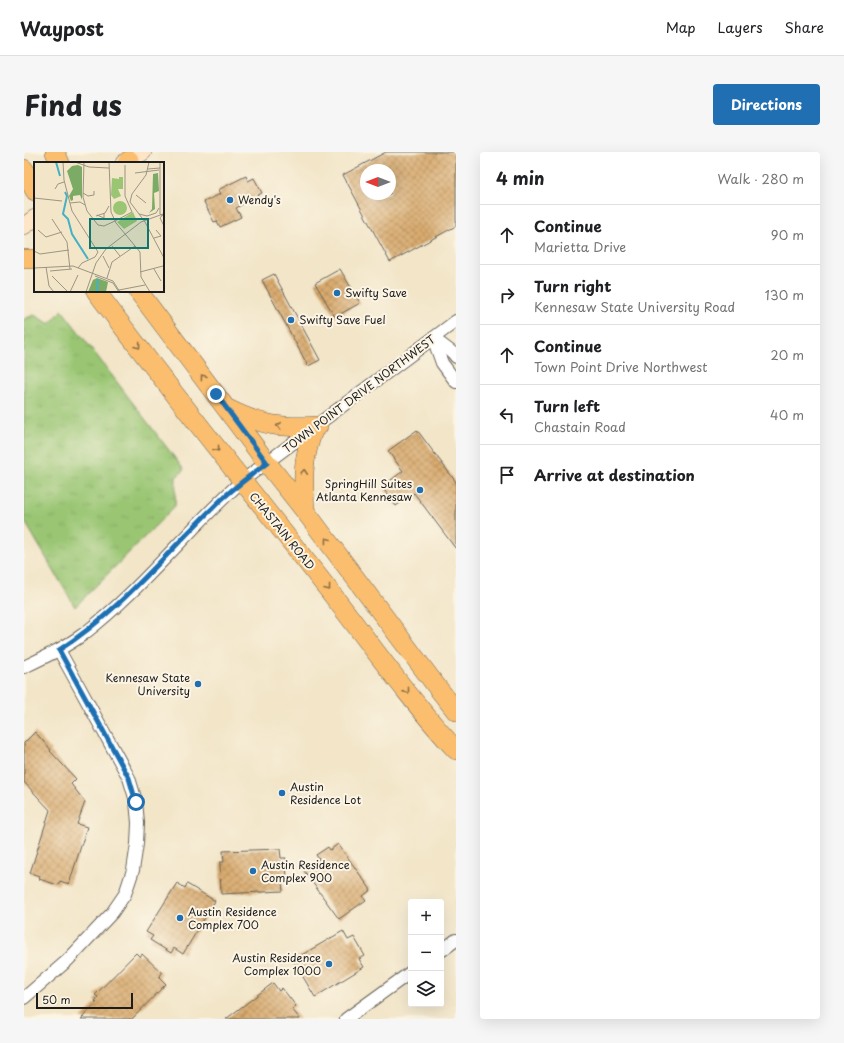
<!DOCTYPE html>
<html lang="en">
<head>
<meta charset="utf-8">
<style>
	:root { --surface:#fff; --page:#f6f6f6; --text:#202124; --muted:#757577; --line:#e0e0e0; --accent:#1f6fb2 }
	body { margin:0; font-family:"Playpen Sans",sans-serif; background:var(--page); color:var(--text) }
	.controls { position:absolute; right:12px; bottom:12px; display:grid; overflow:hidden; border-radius:4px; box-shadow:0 4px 16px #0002 }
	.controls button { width:36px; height:36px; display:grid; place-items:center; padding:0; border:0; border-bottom:1px solid var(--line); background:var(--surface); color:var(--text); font:20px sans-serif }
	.compass { position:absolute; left:336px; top:12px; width:36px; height:36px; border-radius:50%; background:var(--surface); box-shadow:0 4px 16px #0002; rotate:270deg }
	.scale { position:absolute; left:12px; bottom:10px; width:97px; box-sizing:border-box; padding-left:4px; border:2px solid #1c1c1c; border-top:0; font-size:11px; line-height:14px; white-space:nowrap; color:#1c1c1c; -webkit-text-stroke:3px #fcf5e5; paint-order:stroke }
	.stop { position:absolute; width:12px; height:12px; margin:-9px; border:3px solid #1f6fb2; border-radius:50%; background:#fff }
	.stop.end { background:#1f6fb2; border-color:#fff; box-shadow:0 1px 4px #0008 }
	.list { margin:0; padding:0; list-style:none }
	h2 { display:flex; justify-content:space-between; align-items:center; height:52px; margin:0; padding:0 16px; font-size:17px }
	h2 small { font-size:13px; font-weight:400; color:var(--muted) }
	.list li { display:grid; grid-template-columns:26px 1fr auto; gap:12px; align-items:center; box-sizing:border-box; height:60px; padding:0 16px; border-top:1px solid var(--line) }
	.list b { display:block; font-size:15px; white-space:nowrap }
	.list p { margin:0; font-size:13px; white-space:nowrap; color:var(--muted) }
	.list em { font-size:13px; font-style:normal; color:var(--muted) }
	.icon { flex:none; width:22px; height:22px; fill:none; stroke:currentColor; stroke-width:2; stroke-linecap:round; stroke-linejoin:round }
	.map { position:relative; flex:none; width:432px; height:867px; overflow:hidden; border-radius:4px }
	header { display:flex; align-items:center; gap:24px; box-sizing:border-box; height:56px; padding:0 20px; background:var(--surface); border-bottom:1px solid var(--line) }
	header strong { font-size:19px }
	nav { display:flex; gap:22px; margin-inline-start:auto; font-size:14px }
	.intro { display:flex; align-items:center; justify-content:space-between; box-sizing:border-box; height:96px; padding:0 24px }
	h1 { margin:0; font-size:28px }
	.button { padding:10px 18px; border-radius:4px; background:var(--accent); color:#fff; font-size:14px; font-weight:700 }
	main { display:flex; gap:24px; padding:0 24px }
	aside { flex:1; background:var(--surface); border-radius:4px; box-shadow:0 4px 16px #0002 }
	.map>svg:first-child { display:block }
	.grass { fill:url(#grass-tufts); stroke:#5b7148 }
	.building { fill:url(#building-cross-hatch); fill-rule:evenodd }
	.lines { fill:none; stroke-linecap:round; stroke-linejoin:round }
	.minor-casing { stroke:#676258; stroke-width:14 }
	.secondary-casing { stroke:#676258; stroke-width:18 }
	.primary-casing { stroke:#676258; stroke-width:20 }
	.minor { stroke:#fff; stroke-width:12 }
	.secondary { stroke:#fde5c5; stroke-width:17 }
	.primary { stroke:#fbbe6e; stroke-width:19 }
	.oneway { stroke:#8c6d45 }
	.route { stroke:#1f6fb2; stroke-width:5 }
	.poi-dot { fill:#1f6fb2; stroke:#fcf5e5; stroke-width:1.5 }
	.labels { text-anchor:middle; stroke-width:4; stroke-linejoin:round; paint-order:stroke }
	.poi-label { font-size:11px; fill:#1c1c1c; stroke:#fcf5e5; text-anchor:start }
	.street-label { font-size:11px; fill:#1c1c1c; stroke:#fcf5e5 }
	.inset-river { fill:none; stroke:#46b0c4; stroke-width:2 }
	.inset-road { fill:none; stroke:#9c9583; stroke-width:1 }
	.view { fill:#0f766e; fill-opacity:0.15; stroke:#0f766e; stroke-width:2 }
	.inset-edge { fill:none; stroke:#1c1c1c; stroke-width:2 }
</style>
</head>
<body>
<header>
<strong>Waypost</strong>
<nav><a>Map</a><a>Layers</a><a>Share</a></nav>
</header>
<div class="intro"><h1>Find us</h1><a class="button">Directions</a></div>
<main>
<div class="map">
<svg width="432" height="867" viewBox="0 0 432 867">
	<defs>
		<pattern id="grass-tufts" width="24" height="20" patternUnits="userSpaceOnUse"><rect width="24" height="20" fill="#9ac673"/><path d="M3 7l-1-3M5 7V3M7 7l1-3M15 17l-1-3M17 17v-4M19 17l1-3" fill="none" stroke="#84aa63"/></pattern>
		<pattern id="building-cross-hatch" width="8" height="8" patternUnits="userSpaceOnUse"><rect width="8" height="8" fill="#d9ab6f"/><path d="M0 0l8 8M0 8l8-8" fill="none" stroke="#af8a5a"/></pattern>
	</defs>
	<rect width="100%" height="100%" fill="#fcf5e5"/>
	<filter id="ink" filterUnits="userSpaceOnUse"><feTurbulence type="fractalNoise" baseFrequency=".025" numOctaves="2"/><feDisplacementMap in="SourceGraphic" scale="8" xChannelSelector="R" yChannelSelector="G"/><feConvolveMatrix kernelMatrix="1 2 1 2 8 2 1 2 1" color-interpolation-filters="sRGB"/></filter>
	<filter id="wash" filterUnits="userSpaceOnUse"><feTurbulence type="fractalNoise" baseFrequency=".012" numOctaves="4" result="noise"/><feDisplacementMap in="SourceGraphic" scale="16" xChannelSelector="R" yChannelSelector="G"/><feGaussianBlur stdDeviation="0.9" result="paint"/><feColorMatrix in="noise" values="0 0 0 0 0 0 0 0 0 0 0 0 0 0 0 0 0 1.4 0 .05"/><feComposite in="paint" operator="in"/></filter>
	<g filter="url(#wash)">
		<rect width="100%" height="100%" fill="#f2e5c8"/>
		<path class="grass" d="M38,158L160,318L152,325L151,354L51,455L0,368V167L10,163L26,172Z"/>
		<g id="blocks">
			<path class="building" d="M362,0H432V74L366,110L319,23ZM342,18H366V42H342Z
				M222,24L224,29L230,26L238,41L232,44V45L212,56L217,65L196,75L193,69L190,70L180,50L196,42L194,38Z
				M316,117L336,151L311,165L291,131Z
				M250,122L296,208L284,214L238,128Z
				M393,278L432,330V397L390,341L372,354L358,335L379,319L364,299Z
				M11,580L27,598L26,599L52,627L47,632L61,650L53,672L63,675L45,732L36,729L34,733L15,727L16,724L6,721L26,658L0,630V591Z
				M314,692L347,738L339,744L342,748L315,767L280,719L295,707L292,703L304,695L306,698Z
				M256,697L257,706H262L263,729H258L259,739L197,742L196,710H200L199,699Z
				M153,731L161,736L163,732L191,749L159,802L150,796L147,801L126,788L129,784L122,780Z
				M319,779L324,788L330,785L341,804L335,807L340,815L291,845L269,808Z
				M112,801L116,805L118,802L138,821L135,825L142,832L108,867H57L73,850L71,849L74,845L71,843Z
				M249,831L255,839L258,836L272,854L268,857L276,867H202Z"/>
		</g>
	</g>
	<g filter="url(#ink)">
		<use href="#blocks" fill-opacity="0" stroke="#676258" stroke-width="1"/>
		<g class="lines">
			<g class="minor-casing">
				<path id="minor" d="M409,186L418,211L432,230
					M409,186L429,201L432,205
					M0,515C21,505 42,495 61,481C118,437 164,377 218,329L432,169
					M417,799L432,788
					M0,846L44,808L88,761L101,742L109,718L113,692L114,671L112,649L105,626L35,498
					M322,867L387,820"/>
			</g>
			<g class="secondary-casing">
				<path id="secondary" d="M100,11L119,0
					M0,74L11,66"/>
			</g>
			<g class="primary-casing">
				<path id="primary" d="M31,0L36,11
					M103,11L105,8
					M0,17L11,39
					M0,107H11
					M72,139C144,236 219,329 293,423C339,481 382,544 432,598
					M114,139L243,311L281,359L413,535L432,559
					M204,257C238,274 257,276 294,274
					M281,359C279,325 278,308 290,276"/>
			</g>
			<use href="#minor" class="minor"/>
			<use href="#secondary" class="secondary"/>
			<use href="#primary" class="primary"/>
		</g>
		<defs><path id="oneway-chevron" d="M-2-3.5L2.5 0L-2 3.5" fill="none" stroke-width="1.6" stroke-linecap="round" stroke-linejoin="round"/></defs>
		<g class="oneway">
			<use href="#oneway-chevron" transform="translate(114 194) rotate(53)"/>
			<use href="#oneway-chevron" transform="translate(179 225) rotate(-127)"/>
			<use href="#oneway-chevron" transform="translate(255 274) rotate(-175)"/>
			<use href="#oneway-chevron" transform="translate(193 297) rotate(52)"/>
			<use href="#oneway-chevron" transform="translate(280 320) rotate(-87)"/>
			<use href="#oneway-chevron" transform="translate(303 388) rotate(-127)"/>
			<use href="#oneway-chevron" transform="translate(304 436) rotate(52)"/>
			<use href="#oneway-chevron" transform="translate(383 539) rotate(51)"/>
		</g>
	</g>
	<g class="lines" filter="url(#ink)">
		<path class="route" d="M112,650L105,626L35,498C98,458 144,398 198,347C212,334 227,323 243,311L192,242"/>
	</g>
	<g class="poi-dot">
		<circle cx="206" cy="48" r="4"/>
		<circle cx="313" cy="141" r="4"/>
		<circle cx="267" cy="168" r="4"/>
		<circle cx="396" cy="338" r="4"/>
		<circle cx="174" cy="532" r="4"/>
		<circle cx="258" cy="641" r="4"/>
		<circle cx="229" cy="719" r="4"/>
		<circle cx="156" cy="766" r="4"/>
		<circle cx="305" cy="812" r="4"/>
	</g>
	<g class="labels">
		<g class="poi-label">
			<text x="214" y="52">Wendy's</text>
			<text x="321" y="145">Swifty Save</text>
			<text x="275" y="172">Swifty Save Fuel</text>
			<text x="388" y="336" text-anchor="end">SpringHill Suites<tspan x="388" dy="13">Atlanta Kennesaw</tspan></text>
			<text x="166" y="530" text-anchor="end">Kennesaw State<tspan x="166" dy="13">University</tspan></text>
			<text x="266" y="639">Austin<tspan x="266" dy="13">Residence Lot</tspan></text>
			<text x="237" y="717">Austin Residence<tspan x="237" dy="13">Complex 900</tspan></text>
			<text x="164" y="764">Austin Residence<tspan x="164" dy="13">Complex 700</tspan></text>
			<text x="297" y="810" text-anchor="end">Austin Residence<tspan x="297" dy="13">Complex 1000</tspan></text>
		</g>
		<g class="street-label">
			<text transform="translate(335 242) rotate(-37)" y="4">TOWN POINT DRIVE NORTHWEST</text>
			<text transform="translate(258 379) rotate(51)" y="4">CHASTAIN ROAD</text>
		</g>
	</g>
	<g transform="translate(10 10)">
		<rect width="130" height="130" fill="#f2e5c8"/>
		<path d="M99,50L103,59L90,67L83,60Z" fill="#9ac673"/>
		<path d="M44,3L48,5V38L46,33L39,34V38L37,39L35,34L39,27L33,9L38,4ZM124,11L125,29L120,31L121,47L115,51L118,47L119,12ZM63,116L74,120L72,130H54L59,118Z" fill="#7bab65"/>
		<path d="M85,15H89V27H84L87,34L80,37L77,33L78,16L85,17ZM79 46a7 7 0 1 1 14 0a7 7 0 1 1-14 0Z" fill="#9ac673"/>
		<path class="inset-river" d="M22,0L26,14M31,30L33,34L29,52L34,57L38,72L54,97M63,130L64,117"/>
		<path class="inset-road" d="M29,0L30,18L38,49L64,90L61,95L48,101L44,106M41,0L55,5L75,6M50,0L49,35L53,49L64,63L70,64L81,59M75,0L77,50L82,61L106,90L107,115L116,130M115,0L112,13L98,32L96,40L111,60L130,96M126,0V52L129,54M114,7L126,6M101,11L125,8M21,27L24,22L30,20M49,31L54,34L60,33V29M102,33L112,41M0,36L28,39M36,41L46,40L51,43M105,52L113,54L122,51L125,46M129,52L126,56L130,64M63,53L70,56V51M62,54L71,51L75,44M18,57L33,80L36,107M81,59L98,50L91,34V3M4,68L12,75L28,70M120,76L127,74L122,68M78,84L86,94M0,89L6,92L35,88M69,94L75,106M12,105L15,124L20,130M0,106L39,104L79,119L86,130M120,107L127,119M16,109L38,107M106,110L129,104M18,114L34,130M61,114L79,121L85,130M73,116L78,100L101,84M85,128L111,123M36,130L44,113M52,130L62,101L72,87L107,60L129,52"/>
		<path class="view" d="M56,57H114V86H56Z"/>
		<rect width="130" height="130" class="inset-edge"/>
	</g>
</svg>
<div class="controls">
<button>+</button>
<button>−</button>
<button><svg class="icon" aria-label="layers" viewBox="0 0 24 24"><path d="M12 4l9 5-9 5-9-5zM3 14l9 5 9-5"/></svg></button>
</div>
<svg class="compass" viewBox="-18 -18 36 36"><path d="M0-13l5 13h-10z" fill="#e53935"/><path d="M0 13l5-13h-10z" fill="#757577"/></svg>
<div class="scale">50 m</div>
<div class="stop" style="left:112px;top:650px"></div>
<div class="stop end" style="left:192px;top:242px"></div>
</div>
<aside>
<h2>4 min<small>Walk · 280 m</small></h2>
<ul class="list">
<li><svg class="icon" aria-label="ahead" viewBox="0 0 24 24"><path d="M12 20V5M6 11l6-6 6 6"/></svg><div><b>Continue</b><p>Marietta Drive</p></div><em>90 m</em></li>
<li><svg class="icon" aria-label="right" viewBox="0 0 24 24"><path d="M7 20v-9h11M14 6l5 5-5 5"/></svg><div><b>Turn right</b><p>Kennesaw State University Road</p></div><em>130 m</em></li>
<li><svg class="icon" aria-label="ahead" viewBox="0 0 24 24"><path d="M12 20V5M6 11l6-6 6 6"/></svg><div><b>Continue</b><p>Town Point Drive Northwest</p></div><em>20 m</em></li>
<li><svg class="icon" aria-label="left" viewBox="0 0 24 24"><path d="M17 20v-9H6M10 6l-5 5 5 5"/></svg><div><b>Turn left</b><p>Chastain Road</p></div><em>40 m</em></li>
<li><svg class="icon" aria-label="arrive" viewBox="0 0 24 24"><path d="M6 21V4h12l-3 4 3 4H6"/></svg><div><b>Arrive at destination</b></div></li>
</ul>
</aside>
</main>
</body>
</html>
